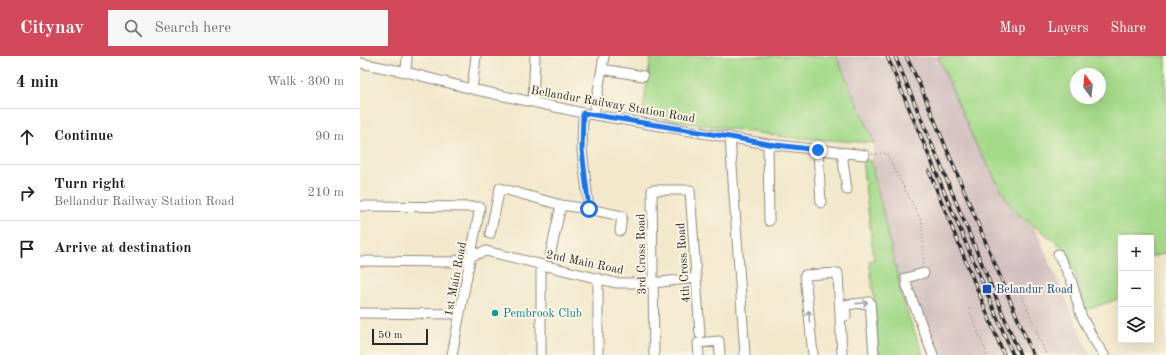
<!DOCTYPE html>
<html lang="en">
<head>
<meta charset="utf-8">
<style>
	:root { --surface:#fff; --page:#f6f6f6; --text:#202124; --muted:#757577; --line:#e0e0e0; --accent:#d1495b }
	body { margin:0; font-family:"Old Standard TT",serif; background:var(--page); color:var(--text) }
	.controls { position:absolute; right:12px; bottom:12px; display:grid; overflow:hidden; border-radius:0px; box-shadow:0 4px 16px #0002 }
	.controls button { width:36px; height:36px; display:grid; place-items:center; padding:0; border:0; border-bottom:1px solid var(--line); background:var(--surface); color:var(--text); font:20px sans-serif }
	.compass { position:absolute; left:710px; top:12px; width:36px; height:36px; border-radius:50%; background:var(--surface); box-shadow:0 4px 16px #0002; rotate:345deg }
	.scale { position:absolute; left:12px; bottom:10px; width:56px; box-sizing:border-box; padding-left:4px; border:2px solid #2b2b2b; border-top:0; font-size:11px; line-height:14px; white-space:nowrap; color:#2b2b2b; -webkit-text-stroke:3px #fcf5e5; paint-order:stroke }
	.stop { position:absolute; width:12px; height:12px; margin:-9px; border:3px solid #1a73e8; border-radius:50%; background:#fff }
	.stop.end { background:#1a73e8; border-color:#fff; box-shadow:0 1px 4px #0008 }
	.list { margin:0; padding:0; list-style:none }
	h2 { display:flex; justify-content:space-between; align-items:center; height:52px; margin:0; padding:0 16px; font-size:17px }
	h2 small { font-size:13px; font-weight:400; color:var(--muted) }
	.list li { display:grid; grid-template-columns:26px 1fr auto; gap:12px; align-items:center; box-sizing:border-box; height:56px; padding:0 16px; border-top:1px solid var(--line) }
	.list b { display:block; font-size:15px; white-space:nowrap }
	.list p { margin:0; font-size:13px; white-space:nowrap; color:var(--muted) }
	.list em { font-size:13px; font-style:normal; color:var(--muted) }
	.icon { flex:none; width:22px; height:22px; fill:none; stroke:currentColor; stroke-width:2; stroke-linecap:round; stroke-linejoin:round }
	.map { position:relative; flex:none; width:806px; height:299px; overflow:hidden }
	header { display:flex; align-items:center; gap:24px; box-sizing:border-box; height:56px; padding:0 20px; background:var(--accent); color:#fff }
	header strong { font-size:19px }
	nav { display:flex; gap:22px; margin-inline-start:auto; font-size:14px }
	.search { width:280px; height:36px; background:var(--page); display:flex; align-items:center; gap:10px; box-sizing:border-box; padding:0 14px; border-radius:0px; color:var(--muted); font-size:15px }
	main { display:flex }
	aside { flex:1; background:var(--surface) }
	.map>svg:first-child { display:block }
	.industrial { fill:#d2bfc0 }
	.green { fill:#a5da8b; stroke:#68825b; fill-rule:evenodd }
	.lines { fill:none; stroke-linecap:round; stroke-linejoin:round }
	.minor-casing { stroke:#8e8a7c; stroke-width:11 }
	.path { stroke:#8e8a7c; stroke-width:1.5; stroke-dasharray:1 3; stroke-linecap:butt }
	.minor { stroke:#fff; stroke-width:9 }
	.rail-casing { stroke:#2b2b2b; stroke-width:3.5 }
	.rail { stroke:#fcf5e5; stroke-width:2; stroke-dasharray:6; stroke-linecap:butt }
	.oneway { stroke:#a0a0a0 }
	.route { stroke:#1a73e8; stroke-width:5 }
	.transit-dot { fill:#1a4fb4; stroke:#fcf5e5; stroke-width:1.5 }
	.culture-dot { fill:#0f9aa8; stroke:#fcf5e5; stroke-width:1.5 }
	.labels { text-anchor:middle; stroke-width:4; stroke-linejoin:round; paint-order:stroke }
	.street-label { font-size:12px; fill:#2b2b2b; stroke:#fcf5e5 }
	.transit-label { font-size:12px; fill:#164399; stroke:#fcf5e5; text-anchor:start }
	.culture-label { font-size:12px; fill:#0d838f; stroke:#fcf5e5; text-anchor:start }
</style>
</head>
<body>
<header>
<strong>Citynav</strong>
<div class="search"><svg class="icon" aria-label="search" viewBox="0 0 24 24"><circle cx="10" cy="10" r="6"/><path d="M15 15l6 6"/></svg>Search here</div>
<nav><a>Map</a><a>Layers</a><a>Share</a></nav>
</header>
<main>
<aside>
<h2>4 min<small>Walk · 300 m</small></h2>
<ul class="list">
<li><svg class="icon" aria-label="ahead" viewBox="0 0 24 24"><path d="M12 20V5M6 11l6-6 6 6"/></svg><div><b>Continue</b></div><em>90 m</em></li>
<li><svg class="icon" aria-label="right" viewBox="0 0 24 24"><path d="M7 20v-9h11M14 6l5 5-5 5"/></svg><div><b>Turn right</b><p>Bellandur Railway Station Road</p></div><em>210 m</em></li>
<li><svg class="icon" aria-label="arrive" viewBox="0 0 24 24"><path d="M6 21V4h12l-3 4 3 4H6"/></svg><div><b>Arrive at destination</b></div></li>
</ul>
</aside>
<div class="map">
<svg width="806" height="299" viewBox="0 0 806 299">
	<rect width="100%" height="100%" fill="#fcf5e5"/>
	<filter id="ink" filterUnits="userSpaceOnUse"><feTurbulence type="fractalNoise" baseFrequency=".025" numOctaves="2"/><feDisplacementMap in="SourceGraphic" scale="8" xChannelSelector="R" yChannelSelector="G"/><feConvolveMatrix kernelMatrix="1 2 1 2 8 2 1 2 1" color-interpolation-filters="sRGB"/></filter>
	<filter id="wash" filterUnits="userSpaceOnUse"><feTurbulence type="fractalNoise" baseFrequency=".012" numOctaves="4" result="noise"/><feDisplacementMap in="SourceGraphic" scale="16" xChannelSelector="R" yChannelSelector="G"/><feGaussianBlur stdDeviation="0.9" result="paint"/><feColorMatrix in="noise" values="0 0 0 0 0 0 0 0 0 0 0 0 0 0 0 0 0 1.4 0 .05"/><feComposite in="paint" operator="in"/></filter>
	<g filter="url(#wash)">
		<rect width="100%" height="100%" fill="#f2e8cc"/>
		<path class="industrial" d="M476,0H578L614,85L651,151L658,158L674,170L730,299H578L564,267L544,248L511,105L515,87Z"/>
		<path class="green" d="M291,0H476L515,87L426,81L282,60Z
			M578,0H806V197L791,201V182H761V242L726,254L714,213L704,192L658,158L651,151L614,85ZM716,18H740V42H716Z
			M502,104L511,105L544,248L563,299H519L514,241L509,205L514,204Z"/>
	</g>
	<g filter="url(#ink)">
		<g class="lines">
			<g class="minor-casing">
				<path id="minor" d="M0,7L46,16L112,33L223,57L408,88L505,99
					M242,13L283,20
					M46,16L47,0
					M112,33L116,0
					M173,46L175,0
					M234,59L244,0
					M370,81L385,299
					M408,88L409,165
					M458,94L461,147
					M482,97L487,134
					M0,150L120,151L92,299
					M229,153L262,160L260,175
					M130,178L140,132L201,149L229,153L222,94L223,57
					M698,198L711,223L721,259L734,284L744,299
					M190,200L201,149
					M0,205L92,206L126,195L256,227H293L335,222
					M181,209V299
					M564,217L546,222L547,230L573,299
					M0,257L100,258
					M486,260L485,249L510,246L514,299
					M238,299V223
					M294,299L292,134H330L340,278
					M339,299L338,287L359,285L360,299
					M453,299L445,219L478,217L482,299"/>
			</g>
			<path class="path" d="M512,98L526,97L562,166L564,209
				M661,237L686,299
				M609,253L627,299"/>
			<use href="#minor" class="minor"/>
			<g class="rail-casing">
				<path id="rail" d="M527,0L653,299
					M535,0L660,299
					M546,0L559,27L673,299
					M569,115L644,299"/>
			</g>
			<use href="#rail" class="rail"/>
		</g>
		<defs><path id="oneway-shaft" d="M-6 0H5M1.5-3L5.5 0L1.5 3" fill="none" stroke-width="1.6" stroke-linecap="round" stroke-linejoin="round"/></defs>
		<g class="oneway">
			<use href="#oneway-shaft" transform="translate(502 247) rotate(-6)"/>
			<use href="#oneway-shaft" transform="translate(449 260) rotate(-95)"/>
		</g>
	</g>
	<g class="lines" filter="url(#ink)">
		<path class="route" d="M229,153L222,94L223,57L370,81L408,88L458,94"/>
	</g>
	<rect class="transit-dot" x="622" y="228" width="10" height="10" rx="2"/>
	<circle class="culture-dot" cx="135" cy="257" r="4"/>
	<g class="labels">
		<g class="street-label">
			<text transform="translate(253 48) rotate(10)" y="4">Bellandur Railway Station Road</text>
			<text transform="translate(281 198) rotate(-91)" y="4">3rd Cross Road</text>
			<text transform="translate(225 206) rotate(12)" y="4">2nd Main Road</text>
			<text transform="translate(323 207) rotate(-94)" y="4">4th Cross Road</text>
			<text transform="translate(95 223) rotate(-79)" y="4">1st Main Road</text>
		</g>
		<g class="transit-label">
			<text x="636" y="237">Belandur Road</text>
		</g>
		<g class="culture-label">
			<text x="143" y="261">Pembrook Club</text>
		</g>
	</g>
</svg>
<div class="controls">
<button>+</button>
<button>−</button>
<button><svg class="icon" aria-label="layers" viewBox="0 0 24 24"><path d="M12 4l9 5-9 5-9-5zM3 14l9 5 9-5"/></svg></button>
</div>
<svg class="compass" viewBox="-18 -18 36 36"><path d="M0-13l5 13h-10z" fill="#e53935"/><path d="M0 13l5-13h-10z" fill="#757577"/></svg>
<div class="scale">50 m</div>
<div class="stop" style="left:229px;top:153px"></div>
<div class="stop end" style="left:458px;top:94px"></div>
</div>
</main>
</body>
</html>
